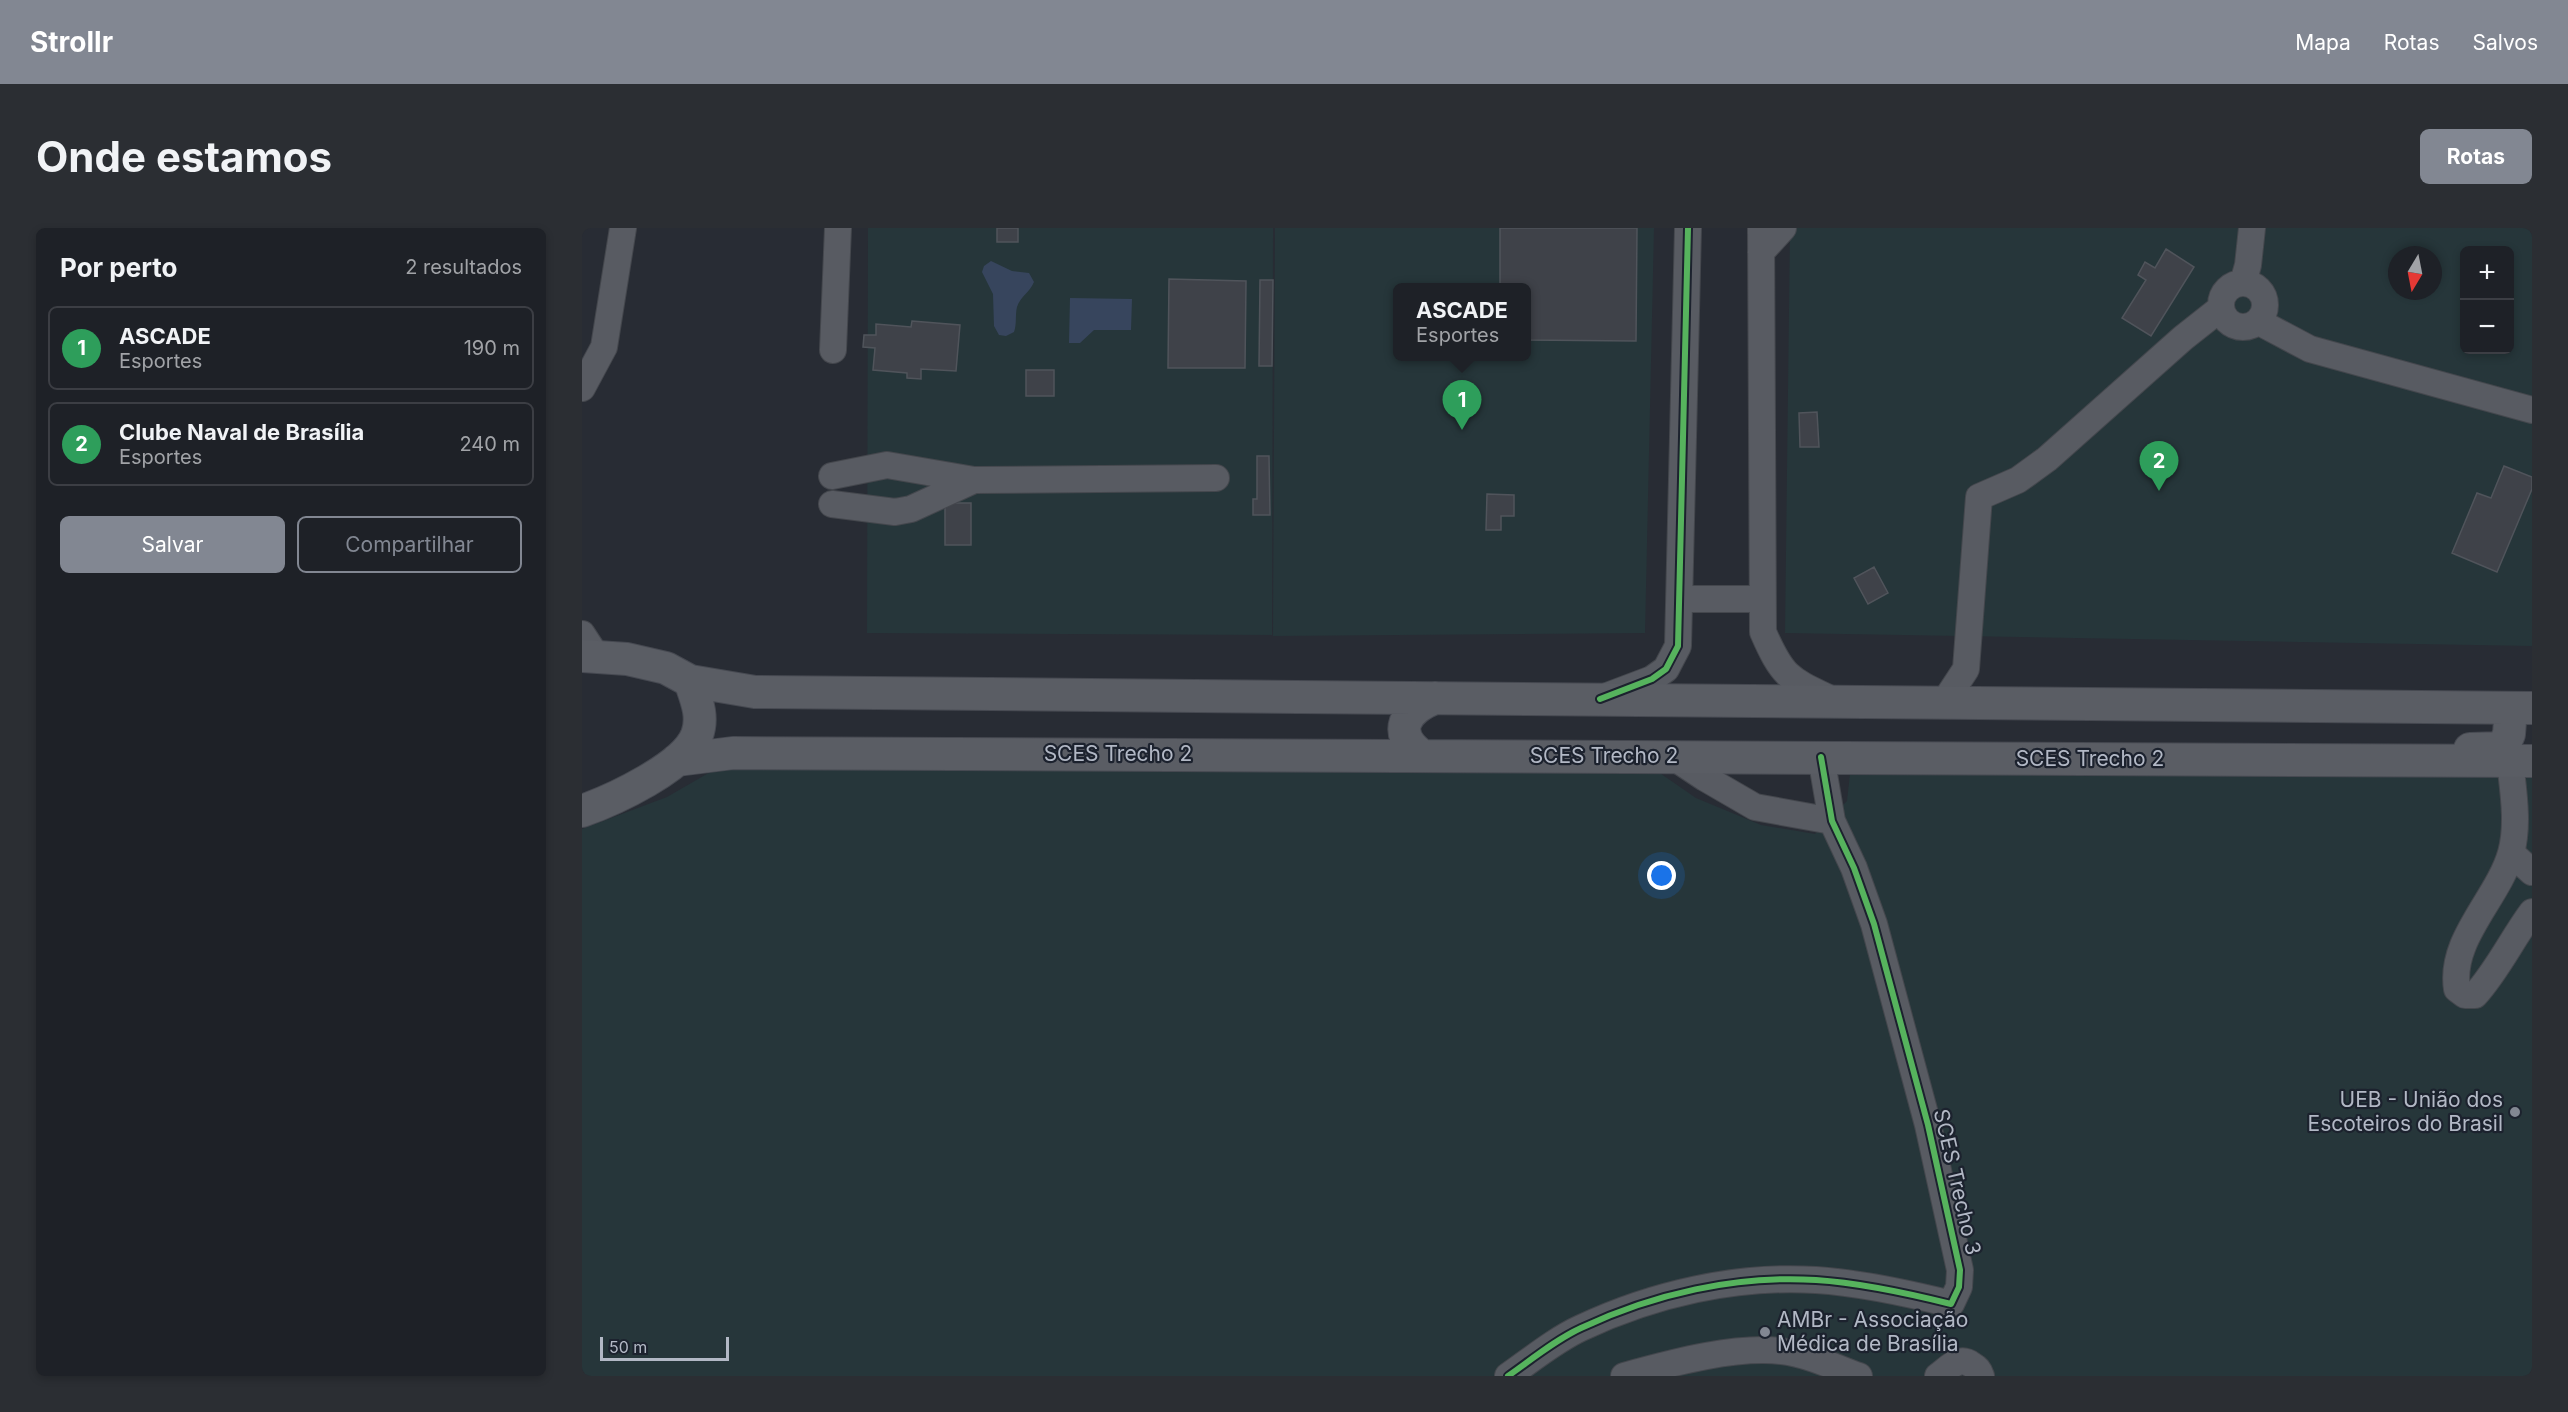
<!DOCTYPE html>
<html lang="pt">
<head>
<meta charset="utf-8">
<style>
	:root { --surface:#1e2127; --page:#2b2e33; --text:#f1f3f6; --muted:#a1a3a7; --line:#3c3e44; --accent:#828792 }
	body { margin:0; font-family:Inter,sans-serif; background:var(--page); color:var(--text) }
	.controls { position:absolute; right:18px; top:18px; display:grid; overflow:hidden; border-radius:9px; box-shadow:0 3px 9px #0003 }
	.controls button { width:54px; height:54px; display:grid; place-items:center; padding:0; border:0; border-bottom:2px solid var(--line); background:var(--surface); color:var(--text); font:30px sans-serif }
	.compass { position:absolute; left:1806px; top:18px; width:54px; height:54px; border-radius:50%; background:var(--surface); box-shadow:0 3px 9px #0003; rotate:190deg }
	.scale { position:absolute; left:18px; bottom:15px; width:129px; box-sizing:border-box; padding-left:6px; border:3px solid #b2b8c5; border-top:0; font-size:16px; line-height:21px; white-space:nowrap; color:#b2b8c5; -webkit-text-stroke:4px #1c222e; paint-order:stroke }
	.you { position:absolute; left:1080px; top:648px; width:21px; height:21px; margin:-15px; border:4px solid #fff; border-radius:50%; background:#1a73e8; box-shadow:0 0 0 9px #1a73e833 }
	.badge { display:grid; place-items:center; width:39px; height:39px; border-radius:50%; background:var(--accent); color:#fff; font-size:20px; font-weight:700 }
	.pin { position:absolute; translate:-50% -50px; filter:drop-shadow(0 2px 3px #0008) }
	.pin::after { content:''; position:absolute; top:32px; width:21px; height:18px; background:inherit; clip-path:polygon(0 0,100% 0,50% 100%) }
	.popup { position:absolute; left:811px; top:55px; width:138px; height:78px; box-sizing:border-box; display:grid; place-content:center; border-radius:9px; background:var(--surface); filter:drop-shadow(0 2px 4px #0005); font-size:20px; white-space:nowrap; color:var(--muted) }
	.popup b { font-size:22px; color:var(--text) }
	.popup::after { content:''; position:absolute; left:50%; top:100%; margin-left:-12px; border:12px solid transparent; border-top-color:var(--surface) }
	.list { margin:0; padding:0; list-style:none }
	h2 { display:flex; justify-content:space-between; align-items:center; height:78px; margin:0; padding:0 24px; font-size:26px }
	h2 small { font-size:20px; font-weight:400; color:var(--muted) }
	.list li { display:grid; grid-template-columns:39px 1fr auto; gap:18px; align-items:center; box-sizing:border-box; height:84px; margin:0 12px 12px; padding:0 12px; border:2px solid var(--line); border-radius:9px }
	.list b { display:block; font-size:22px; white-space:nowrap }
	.list p { margin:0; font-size:20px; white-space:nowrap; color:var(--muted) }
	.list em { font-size:20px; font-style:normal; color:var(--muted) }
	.actions { display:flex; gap:12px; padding:18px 24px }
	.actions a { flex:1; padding:14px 0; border:2px solid var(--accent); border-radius:9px; text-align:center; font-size:21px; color:var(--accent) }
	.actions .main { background:var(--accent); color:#fff }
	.map { position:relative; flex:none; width:1950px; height:1148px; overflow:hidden; border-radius:9px }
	header { display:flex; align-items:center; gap:36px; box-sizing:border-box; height:84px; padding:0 30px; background:var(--accent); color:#fff }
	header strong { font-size:28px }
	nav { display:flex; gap:33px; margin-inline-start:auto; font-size:21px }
	.intro { display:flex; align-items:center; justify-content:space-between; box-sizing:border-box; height:144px; padding:0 36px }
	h1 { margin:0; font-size:42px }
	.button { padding:15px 27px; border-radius:9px; background:var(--accent); color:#fff; font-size:21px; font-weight:700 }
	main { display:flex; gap:36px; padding:0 36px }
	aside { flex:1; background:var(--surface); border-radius:9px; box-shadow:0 3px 9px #0003 }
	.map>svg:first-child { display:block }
	.green { fill:#26363a; fill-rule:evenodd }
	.water { fill:#37455d }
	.building { fill:#3f4249; stroke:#50545b; stroke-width:1.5 }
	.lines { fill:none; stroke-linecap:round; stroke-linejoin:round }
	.minor-casing { stroke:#44474d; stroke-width:28 }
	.major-casing { stroke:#464951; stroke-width:34 }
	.minor { stroke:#585b62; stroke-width:26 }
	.major { stroke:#5a5d64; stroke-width:32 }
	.cycleway-casing { stroke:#1c222e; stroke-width:10 }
	.cycleway { stroke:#56b35d; stroke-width:6 }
	.poi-dot { fill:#828792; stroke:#1c222e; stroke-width:2 }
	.labels { text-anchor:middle; stroke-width:4.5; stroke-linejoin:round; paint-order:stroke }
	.street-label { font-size:21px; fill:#b2b8c5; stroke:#1c222e }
	.poi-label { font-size:21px; fill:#b2b8c5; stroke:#1c222e; text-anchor:end }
</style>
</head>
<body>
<header>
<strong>Strollr</strong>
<nav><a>Mapa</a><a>Rotas</a><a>Salvos</a></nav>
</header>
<div class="intro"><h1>Onde estamos</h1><a class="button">Rotas</a></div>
<main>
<aside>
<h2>Por perto<small>2 resultados</small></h2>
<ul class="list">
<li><span class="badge" style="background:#2e9e5b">1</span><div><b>ASCADE</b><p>Esportes</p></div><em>190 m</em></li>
<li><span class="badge" style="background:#2e9e5b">2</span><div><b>Clube Naval de Brasília</b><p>Esportes</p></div><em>240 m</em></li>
</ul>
<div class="actions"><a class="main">Salvar</a><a>Compartilhar</a></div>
</aside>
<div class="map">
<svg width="1950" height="1148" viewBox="0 0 1950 1148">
	<rect width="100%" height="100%" fill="#282c34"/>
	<path class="green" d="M286,0H691L690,407L285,405Z
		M693,0H1072L1063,405L691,408ZM816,59H944V128H816Z
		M1208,0H1950V418L1203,405ZM1882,22H1928V122H1882ZM1815,27H1851V63H1815Z
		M137,539L1072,541L1114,570L1179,597L1233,606L1265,573L1268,546H1950V1148H0V601L85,569Z"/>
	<path class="water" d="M409,33L430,43L447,45L452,54C448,64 438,69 435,79C433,87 435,96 432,104L424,108L417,107L412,98L411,66L400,44L402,38Z
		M488,70L550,71L549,102H512L498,115H487Z"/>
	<path class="building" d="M415,0H436V14H415Z
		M918,0H1055L1054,113L944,112V59H918Z
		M1584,21L1612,39L1569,108L1540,90L1564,52L1556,47L1563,34L1573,40Z
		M587,51L664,53L663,140H586Z
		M678,52H691L690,138H677Z
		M330,93L378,97L374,143L339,141V151L325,150V145L291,142L293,120L281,119L282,107H294V96L329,99Z
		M444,142H472V168H444Z
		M1235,184L1237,219H1218L1217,185Z
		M675,228H687L688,287H671V271H675Z
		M1922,238L1950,249V261L1915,344L1870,325L1895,265L1909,270Z
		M905,266L932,267V288H919V302H904Z
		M363,275H389V317H363Z
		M1292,339L1306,365L1286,376L1272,350Z"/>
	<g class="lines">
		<g class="minor-casing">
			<path id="minor" d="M1179,0L1181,404C1201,450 1207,451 1251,472
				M1179,24L1201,0
				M1639 77a22 22 0 1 1 44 0a22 22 0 1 1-44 0Z
				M1661,55L1666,37L1670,0
				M1677,94L1728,121L1950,182
				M251,122L256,0
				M0,160L22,119L41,0
				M250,248L305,237L392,252L634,250
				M250,276L313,284L329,281L392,252
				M1099,371H1179
				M0,406L15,429
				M1025,468L1070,451L1084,441L1096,418L1106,0
				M1363,473L1384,441L1397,269L1436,252L1465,231L1601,110L1639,80
				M1090,528L1123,550L1173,579L1250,593
				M1928,533C1931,562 1937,596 1929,625C1916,671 1867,711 1875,761L1883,767H1893C1915,743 1930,711 1950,684
				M1929,625L1950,644
				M926,1148C949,1132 973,1112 999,1100C1071,1066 1154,1047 1234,1052C1280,1055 1325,1065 1369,1076L1377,1059L1378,1042L1346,897L1292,696L1272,640L1250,593L1239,529
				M1042,1148C1089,1135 1158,1116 1206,1124C1231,1128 1254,1140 1277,1148
				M1356,1148C1367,1140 1377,1127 1390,1137C1395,1140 1397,1142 1399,1148"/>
		</g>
		<g class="major-casing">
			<path id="major" d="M0,428L45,431L84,440L108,453L173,464L1950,480
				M1888,521L1921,520L1927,506L1929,480
				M839,527C809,504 823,482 853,470
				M95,532L151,525L1950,533
				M0,583C31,572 103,539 115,507C122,488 114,471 108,453"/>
		</g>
		<use href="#minor" class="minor"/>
		<use href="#major" class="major"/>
		<g class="cycleway-casing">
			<path id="cycleway" d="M1018,471L1070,451L1084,441L1096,418L1106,0
				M926,1148C949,1132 973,1112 999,1100C1071,1066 1154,1047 1234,1052C1280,1055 1325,1065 1369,1076L1377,1059L1378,1042L1346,897L1292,696L1272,640L1250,593L1239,529"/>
		</g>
		<use href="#cycleway" class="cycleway"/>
	</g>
	<g class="poi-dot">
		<circle cx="1933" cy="884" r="6"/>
		<circle cx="1183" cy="1104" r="6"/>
	</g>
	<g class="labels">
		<g class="street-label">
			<text x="536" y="533">SCES Trecho 2</text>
			<text x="1022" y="535">SCES Trecho 2</text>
			<text x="1508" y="538">SCES Trecho 2</text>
			<text transform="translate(1375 954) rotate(77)" y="7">SCES Trecho 3</text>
		</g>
		<g class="poi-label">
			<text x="1921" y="879">UEB - União dos<tspan x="1921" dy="24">Escoteiros do Brasil</tspan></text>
			<text x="1195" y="1099" text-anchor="start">AMBr - Associação<tspan x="1195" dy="24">Médica de Brasília</tspan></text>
		</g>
	</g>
</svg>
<div class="controls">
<button>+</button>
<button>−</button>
</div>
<svg class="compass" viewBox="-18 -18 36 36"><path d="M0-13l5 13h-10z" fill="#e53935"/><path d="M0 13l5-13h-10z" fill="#a1a3a7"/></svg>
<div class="scale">50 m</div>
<div class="you"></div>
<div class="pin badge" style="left:880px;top:202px;background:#2e9e5b">1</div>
<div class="popup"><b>ASCADE</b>Esportes</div>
<div class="pin badge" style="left:1577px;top:263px;background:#2e9e5b">2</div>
</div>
</main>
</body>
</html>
